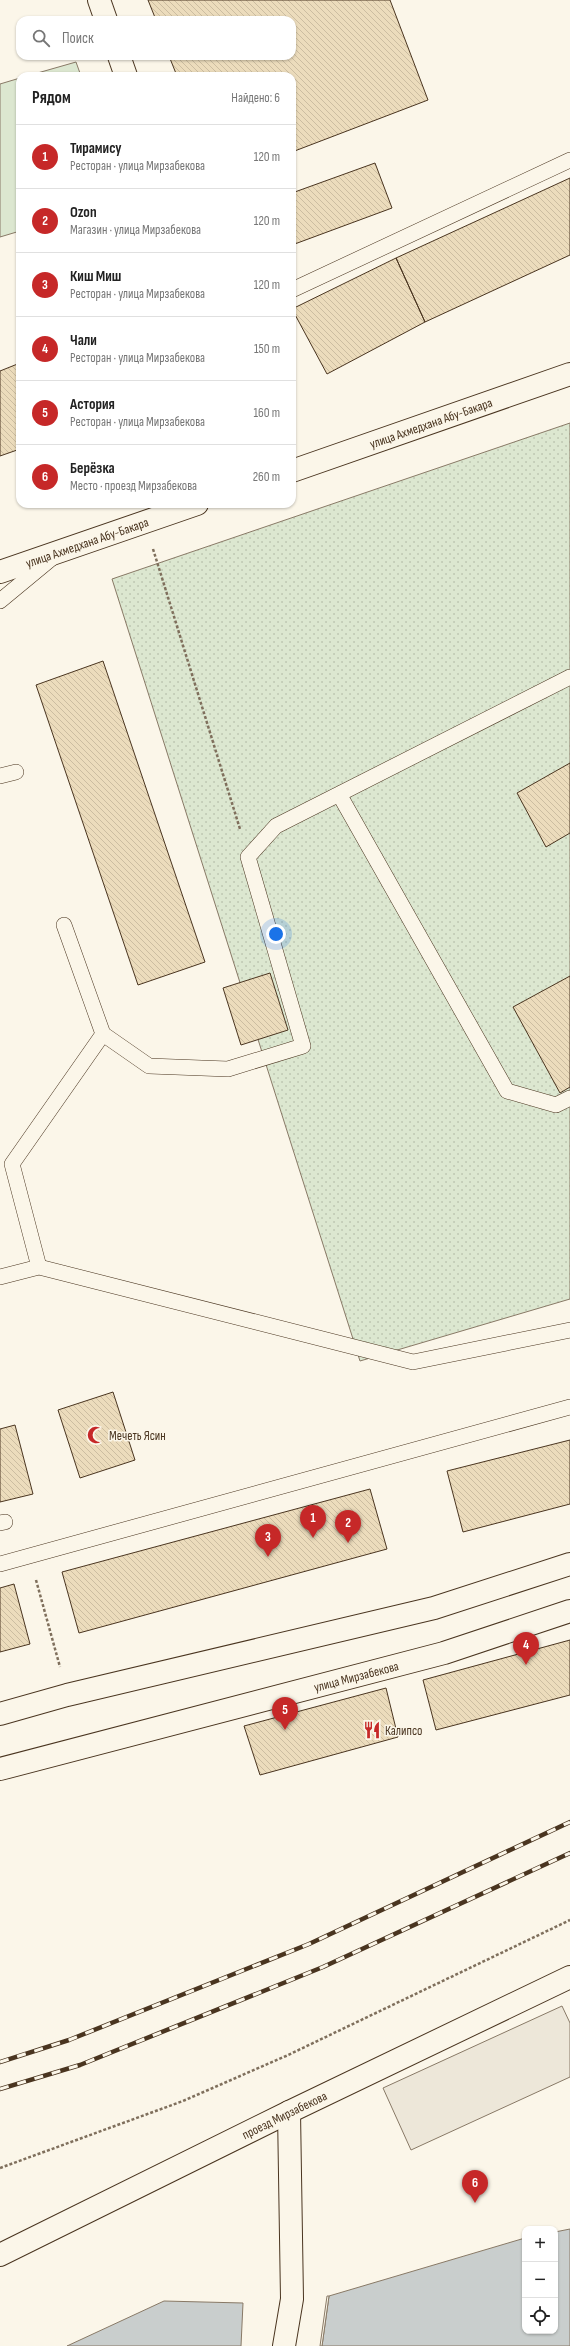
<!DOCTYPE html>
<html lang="ru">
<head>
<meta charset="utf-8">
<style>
	:root { --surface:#fff; --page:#f6f6f6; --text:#222; --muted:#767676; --line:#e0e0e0; --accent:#c62828 }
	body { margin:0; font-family:"Sofia Sans Condensed",sans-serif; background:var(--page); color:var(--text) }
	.controls { position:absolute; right:12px; bottom:12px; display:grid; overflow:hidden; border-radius:8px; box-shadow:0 1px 3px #0004 }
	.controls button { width:36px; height:36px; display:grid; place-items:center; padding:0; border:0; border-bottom:1px solid var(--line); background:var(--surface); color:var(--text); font:20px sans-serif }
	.you { position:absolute; left:276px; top:934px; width:14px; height:14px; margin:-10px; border:3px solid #fff; border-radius:50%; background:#1a73e8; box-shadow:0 0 0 6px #1a73e833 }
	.badge { display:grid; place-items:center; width:26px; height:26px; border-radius:50%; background:var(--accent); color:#fff; font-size:13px; font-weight:700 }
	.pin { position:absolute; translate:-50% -33px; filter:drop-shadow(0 1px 2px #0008) }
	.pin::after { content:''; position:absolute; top:21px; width:14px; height:12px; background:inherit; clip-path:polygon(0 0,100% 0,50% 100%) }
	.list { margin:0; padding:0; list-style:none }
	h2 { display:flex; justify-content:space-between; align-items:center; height:52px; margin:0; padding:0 16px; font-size:17px }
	h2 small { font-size:13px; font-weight:400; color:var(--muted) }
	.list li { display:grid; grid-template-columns:26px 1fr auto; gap:12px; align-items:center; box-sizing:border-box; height:64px; padding:0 16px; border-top:1px solid var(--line) }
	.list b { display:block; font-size:15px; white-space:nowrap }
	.list p { margin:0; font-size:13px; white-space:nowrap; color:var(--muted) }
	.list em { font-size:13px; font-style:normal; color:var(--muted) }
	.icon { flex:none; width:22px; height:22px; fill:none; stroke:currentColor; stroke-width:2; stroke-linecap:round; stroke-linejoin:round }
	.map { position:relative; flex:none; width:570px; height:2346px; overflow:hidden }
	.search { position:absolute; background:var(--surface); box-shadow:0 1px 3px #0004; left:16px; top:16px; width:280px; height:44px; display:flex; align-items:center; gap:10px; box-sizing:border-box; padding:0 14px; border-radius:12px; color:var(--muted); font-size:15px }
	.panel { position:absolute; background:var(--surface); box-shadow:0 1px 3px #0004; left:16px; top:72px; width:280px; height:436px; border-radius:12px }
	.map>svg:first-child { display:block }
	.grass { fill:url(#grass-dots); stroke:#887966 }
	.garden { fill:#dce7d0; stroke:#887966 }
	.parking { fill:#ede7d9; stroke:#887966 }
	.water { fill:#c9cecd; stroke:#887966 }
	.pier { fill:#fbf6e9; stroke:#887966 }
	.building { fill:url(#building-back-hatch); stroke:#4a3520 }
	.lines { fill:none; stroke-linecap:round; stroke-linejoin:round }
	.service-casing { stroke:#4a3520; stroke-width:16 }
	.pedestrian-casing { stroke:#4a3520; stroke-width:24 }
	.minor-casing { stroke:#4a3520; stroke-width:24 }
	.primary-casing { stroke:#4a3520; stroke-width:24 }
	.path { stroke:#7f6f5c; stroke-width:2.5; stroke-dasharray:3 2; stroke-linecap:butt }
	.service { stroke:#fbf6e9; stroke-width:15 }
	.pedestrian { stroke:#fbf6e9; stroke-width:22 }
	.minor { stroke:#fbf6e9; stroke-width:22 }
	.primary { stroke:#fbf6e9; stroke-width:22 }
	.rail-casing { stroke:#4a3520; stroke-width:4.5 }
	.rail { stroke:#fbf6e9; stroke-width:3; stroke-dasharray:9; stroke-linecap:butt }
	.labels { text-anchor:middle; stroke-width:3; stroke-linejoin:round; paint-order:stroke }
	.street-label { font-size:13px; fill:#4a3520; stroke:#fbf6e9 }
	.poi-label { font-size:13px; fill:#4a3520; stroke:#fbf6e9; text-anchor:start }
</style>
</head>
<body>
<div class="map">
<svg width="570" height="2346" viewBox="0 0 570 2346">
	<defs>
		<pattern id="grass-dots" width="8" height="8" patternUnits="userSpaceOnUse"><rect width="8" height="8" fill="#dce7d0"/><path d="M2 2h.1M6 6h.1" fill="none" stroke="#bec7b2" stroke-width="1.8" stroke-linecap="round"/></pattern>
		<pattern id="building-back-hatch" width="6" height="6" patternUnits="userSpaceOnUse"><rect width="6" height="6" fill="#ecdcbc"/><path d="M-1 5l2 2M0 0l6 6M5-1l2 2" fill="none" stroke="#ccbda1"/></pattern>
	</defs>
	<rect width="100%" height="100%" fill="#fbf6e9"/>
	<path class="grass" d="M570,423V1299L360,1361L112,579Z"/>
	<path class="garden" d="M76,62L81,76H27Z
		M20,78V231L0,237V84Z"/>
	<path class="parking" d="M562,2006L570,2023V2077L411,2150L383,2088Z"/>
	<path class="water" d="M570,2229V2346H322L329,2296L525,2238V2331H555V2232Z
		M164,2301L243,2303L241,2346H67Z"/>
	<path class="pier" d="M327,2296H329L322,2346H320Z"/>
	<path class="building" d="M148,0H390L428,100L292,152V76H177L169,56H292V20H156Z
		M375,163L392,208L292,245V193Z
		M570,178V255L425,322L396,258Z
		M396,258L425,322L327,374L292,309Z
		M20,363V449L0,456V371Z
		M103,661L205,962L138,985L36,685Z
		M570,763V833L546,847L517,793Z
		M270,973L288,1030L241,1045L223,988Z
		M570,976V1087L560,1093L513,1007Z
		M113,1392L135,1460L80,1478L58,1410Z
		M15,1425L33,1494L0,1502V1429Z
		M570,1440V1504L463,1532L447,1471Z
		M370,1489L387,1549L79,1633L62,1572Z
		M14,1584L30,1644L0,1652V1588Z
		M570,1640V1695L436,1730L423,1680Z
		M386,1688L398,1737L260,1775L244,1726Z"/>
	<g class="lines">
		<g class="service-casing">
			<path id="service" d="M292,290L570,160
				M0,601L52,558
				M0,776L16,772
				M339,794L507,1091L556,1105L570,1098
				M64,925L103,1034L12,1164L39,1267L413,1362L570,1330
				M103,1034L149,1066L228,1069L303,1046L248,857L276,826L570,677
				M0,1277L39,1267
				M0,1523L5,1522
				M0,1564L570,1407"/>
		</g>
		<g class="pedestrian-casing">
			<path id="pedestrian" d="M284,2346L292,2299L289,2112"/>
		</g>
		<g class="minor-casing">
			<g id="minor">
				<path d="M99,0L106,20"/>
				<path d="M119,56L126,76"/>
				<path id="s1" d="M292,471L570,374"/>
				<path id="s2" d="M0,572L197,504"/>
				<path id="s3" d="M0,2255L289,2112L570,1977"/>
			</g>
		</g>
		<g class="primary-casing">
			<g id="primary">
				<path d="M0,1714L67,1695L434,1608L570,1564"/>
				<path id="s4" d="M0,1769L444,1653L570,1611"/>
			</g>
		</g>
		<path class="path" d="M153,549L240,829
			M36,1580L60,1667
			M0,2168L183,2101L286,2056L570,1920"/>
		<use href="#service" class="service"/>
		<use href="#pedestrian" class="pedestrian"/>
		<use href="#minor" class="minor"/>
		<use href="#primary" class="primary"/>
		<g class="rail-casing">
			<path id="rail" d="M0,2062L69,2040L309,1944L570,1822
				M0,2089L80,2065L323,1967L570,1853"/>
		</g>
		<use href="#rail" class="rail"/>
	</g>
	<defs>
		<g id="mosque-bare" transform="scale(1.38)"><path d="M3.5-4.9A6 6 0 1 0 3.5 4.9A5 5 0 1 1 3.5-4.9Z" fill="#c62828" stroke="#fbf6e9" stroke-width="2.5" paint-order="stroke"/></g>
		<g id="restaurant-bare" transform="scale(1.38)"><path d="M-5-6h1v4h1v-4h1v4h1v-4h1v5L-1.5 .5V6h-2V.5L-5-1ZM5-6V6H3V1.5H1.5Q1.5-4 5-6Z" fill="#c62828" stroke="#fbf6e9" stroke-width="2.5" paint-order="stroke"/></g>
	</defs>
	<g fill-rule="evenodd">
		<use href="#mosque-bare" x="96" y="1435"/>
		<use href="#restaurant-bare" x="372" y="1730"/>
	</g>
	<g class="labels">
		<g class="street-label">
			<text dy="5" stroke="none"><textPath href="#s1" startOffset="147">улица Ахмедхана Абу-Бакара</textPath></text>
			<text dy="5" stroke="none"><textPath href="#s2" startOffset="92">улица Ахмедхана Абу-Бакара</textPath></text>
			<text dy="5" stroke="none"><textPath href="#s4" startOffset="368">улица Мирзабекова</textPath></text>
			<text dy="5" stroke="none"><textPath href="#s3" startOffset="317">проезд Мирзабекова</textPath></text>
		</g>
		<g class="poi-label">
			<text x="109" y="1440">Мечеть Ясин</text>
			<text x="385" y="1735">Калипсо</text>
		</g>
	</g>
</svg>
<div class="controls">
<button>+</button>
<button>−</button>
<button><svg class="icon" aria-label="locate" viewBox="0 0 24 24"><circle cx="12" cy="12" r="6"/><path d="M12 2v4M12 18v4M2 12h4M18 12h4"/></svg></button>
</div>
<div class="you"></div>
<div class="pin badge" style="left:313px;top:1538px">1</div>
<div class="pin badge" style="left:348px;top:1543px">2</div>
<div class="pin badge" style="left:268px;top:1557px">3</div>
<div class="pin badge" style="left:526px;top:1665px">4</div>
<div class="pin badge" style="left:285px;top:1730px">5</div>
<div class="pin badge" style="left:475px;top:2203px">6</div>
<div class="search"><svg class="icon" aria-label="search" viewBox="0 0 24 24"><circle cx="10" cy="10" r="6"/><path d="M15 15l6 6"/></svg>Поиск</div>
<section class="panel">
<h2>Рядом<small>Найдено: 6</small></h2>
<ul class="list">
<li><span class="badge">1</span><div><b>Тирамису</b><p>Ресторан · улица Мирзабекова</p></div><em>120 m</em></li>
<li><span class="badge">2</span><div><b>Ozon</b><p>Магазин · улица Мирзабекова</p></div><em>120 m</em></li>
<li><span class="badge">3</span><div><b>Киш Миш</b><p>Ресторан · улица Мирзабекова</p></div><em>120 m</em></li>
<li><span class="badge">4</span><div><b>Чали</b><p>Ресторан · улица Мирзабекова</p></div><em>150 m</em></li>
<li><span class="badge">5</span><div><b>Астория</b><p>Ресторан · улица Мирзабекова</p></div><em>160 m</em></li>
<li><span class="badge">6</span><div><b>Берёзка</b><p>Место · проезд Мирзабекова</p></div><em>260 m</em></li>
</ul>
</section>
</div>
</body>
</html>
